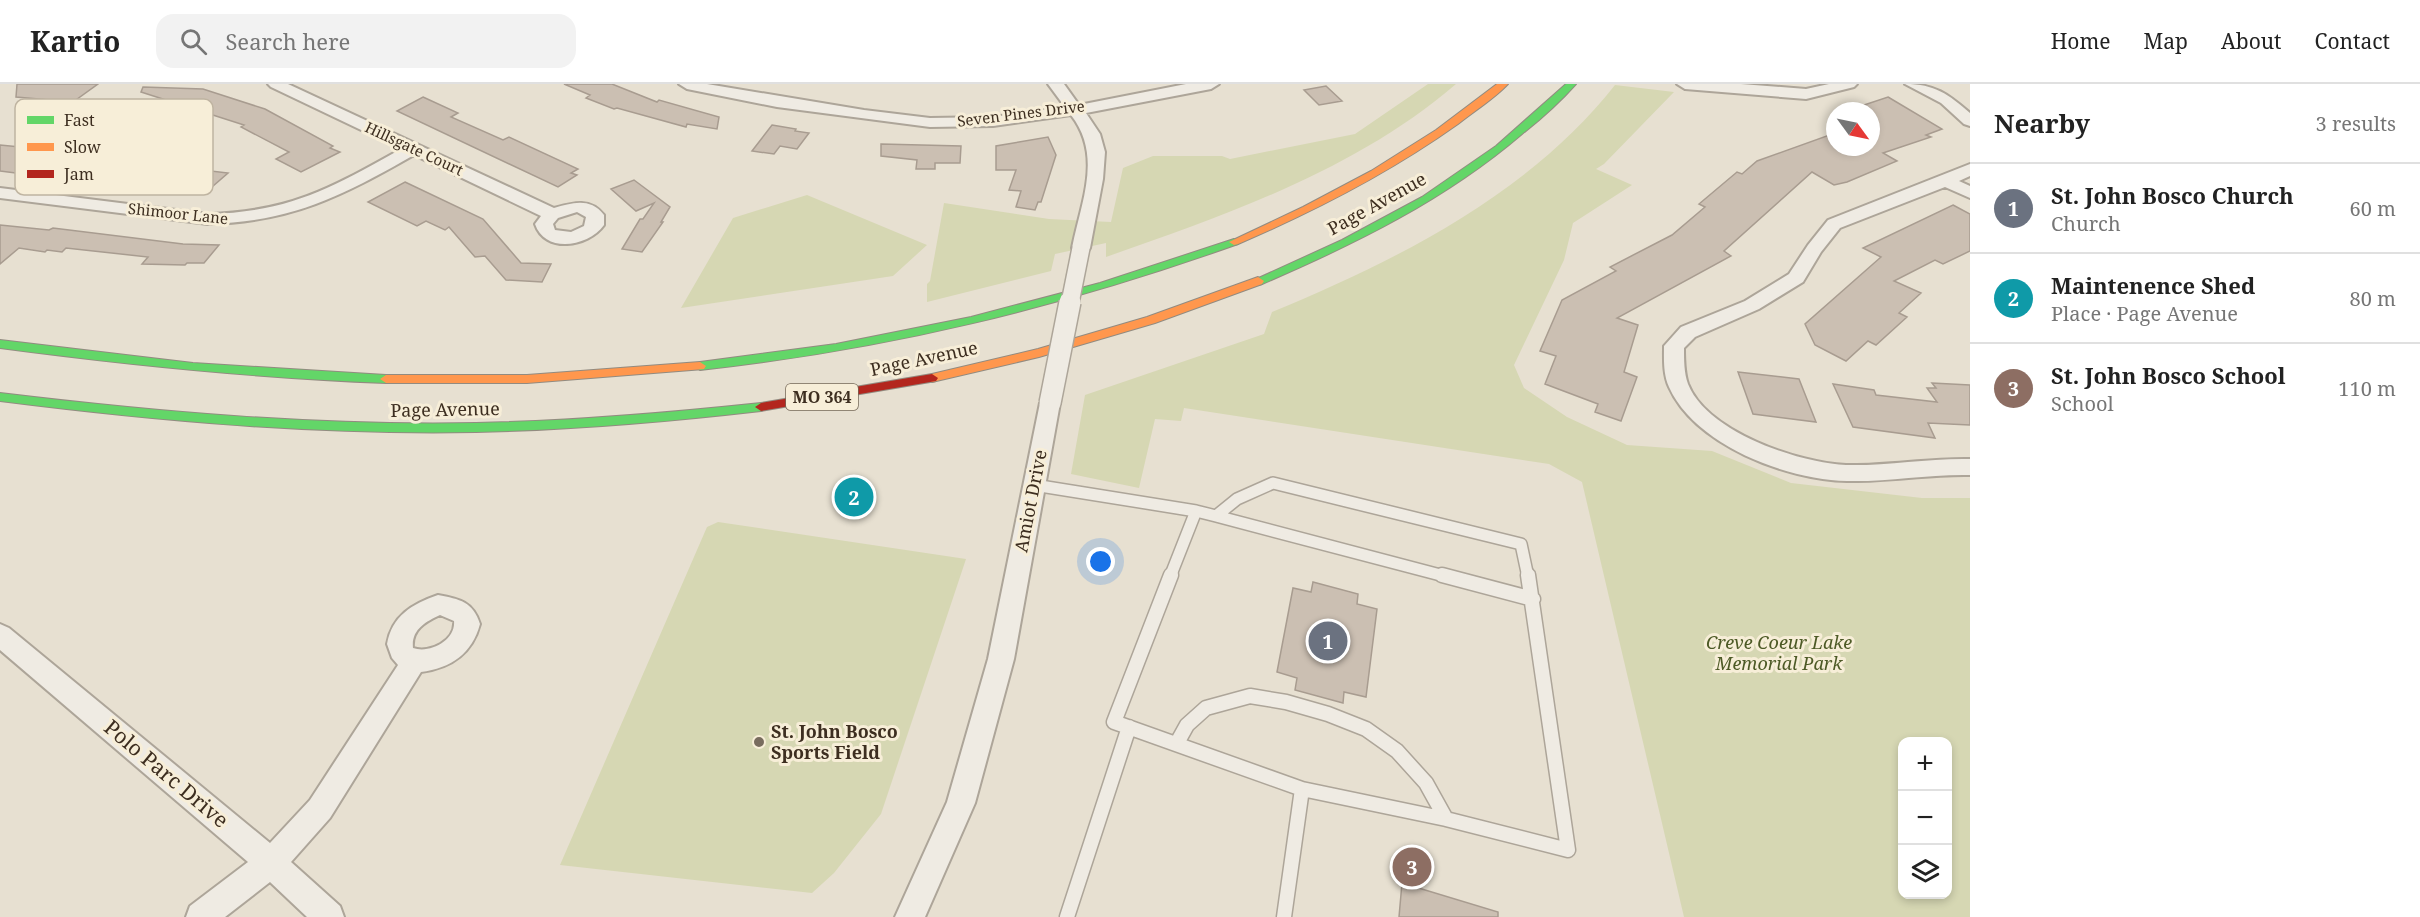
<!DOCTYPE html>
<html lang="en">
<head>
<meta charset="utf-8">
<style>
	:root { --surface:#fff; --page:#f2f2f2; --text:#222; --muted:#767676; --line:#e0e0e0; --accent:#111827 }
	body { margin:0; font-family:"Noto Serif",serif; background:var(--page); color:var(--text) }
	.controls { position:absolute; right:18px; bottom:18px; display:grid; overflow:hidden; border-radius:12px; box-shadow:0 3px 9px #0003 }
	.controls button { width:54px; height:54px; display:grid; place-items:center; padding:0; border:0; border-bottom:2px solid var(--line); background:var(--surface); color:var(--text); font:30px sans-serif }
	.compass { position:absolute; left:1826px; top:18px; width:54px; height:54px; border-radius:50%; background:var(--surface); box-shadow:0 3px 9px #0003; rotate:123deg }
	.you { position:absolute; left:1101px; top:478px; width:21px; height:21px; margin:-15px; border:4px solid #fff; border-radius:50%; background:#1a73e8; box-shadow:0 0 0 9px #1a73e833 }
	.badge { display:grid; place-items:center; width:39px; height:39px; border-radius:50%; background:var(--accent); color:#fff; font-size:20px; font-weight:700 }
	.pin { position:absolute; translate:-50% -50%; border:3px solid #fff; box-shadow:0 2px 6px #0006 }
	.list { margin:0; padding:0; list-style:none }
	h2 { display:flex; justify-content:space-between; align-items:center; height:78px; margin:0; padding:0 24px; font-size:26px }
	h2 small { font-size:20px; font-weight:400; color:var(--muted) }
	.list li { display:grid; grid-template-columns:39px 1fr auto; gap:18px; align-items:center; box-sizing:border-box; height:90px; padding:0 24px; border-top:2px solid var(--line) }
	.list b { display:block; font-size:22px; white-space:nowrap }
	.list p { margin:0; font-size:20px; white-space:nowrap; color:var(--muted) }
	.list em { font-size:20px; font-style:normal; color:var(--muted) }
	.icon { flex:none; width:33px; height:33px; fill:none; stroke:currentColor; stroke-width:2; stroke-linecap:round; stroke-linejoin:round }
	.map { position:relative; flex:none; width:1970px; height:833px; overflow:hidden }
	header { display:flex; align-items:center; gap:36px; box-sizing:border-box; height:84px; padding:0 30px; background:var(--surface); border-bottom:2px solid var(--line) }
	header strong { font-size:28px }
	nav { display:flex; gap:33px; margin-inline-start:auto; font-size:21px }
	.search { width:420px; height:54px; background:var(--page); display:flex; align-items:center; gap:15px; box-sizing:border-box; padding:0 21px; border-radius:18px; color:var(--muted); font-size:22px }
	main { display:flex }
	aside { flex:1; background:var(--surface) }
	.map>svg:first-child { display:block }
	.green { fill:#d6d7b3; fill-rule:evenodd }
	.building { fill:#cbbfb2; stroke:#a89c90; stroke-width:1.5 }
	.lines { fill:none; stroke-linecap:round; stroke-linejoin:round }
	.lane-far1-casing { stroke:#ada599; stroke-width:14 }
	.lane-casing { stroke:#ada599; stroke-width:17 }
	.street-casing { stroke:#ada599; stroke-width:4 }
	.fast-casing { stroke:#928b80; stroke-width:2 }
	.slow-casing { stroke:#928b80; stroke-width:2 }
	.jam-casing { stroke:#928b80; stroke-width:2 }
	.lane-far1 { stroke:#efebe3; stroke-width:11 }
	.lane { stroke:#efebe3; stroke-width:14 }
	.street { fill:#efebe3; fill-rule:evenodd }
	.fast { fill:#63d668; fill-rule:evenodd }
	.slow { fill:#ff974d; fill-rule:evenodd }
	.jam { fill:#b3261e; fill-rule:evenodd }
	.street-bridge-far1-casing { stroke:#ada599; stroke-width:20; stroke-linecap:butt }
	.street-bridge-casing { stroke:#ada599; stroke-width:24; stroke-linecap:butt }
	.street-bridge-far1 { stroke:#efebe3; stroke-width:17 }
	.street-bridge { stroke:#efebe3; stroke-width:21 }
	.poi-dot { fill:#786c5e; stroke:#f7eed8; stroke-width:2 }
	.labels { text-anchor:middle; stroke-width:6; stroke-linejoin:round; paint-order:stroke }
	.far-street-label { font-size:15px; fill:#3d2e20; stroke:#f7eed8 }
	.shield { fill:#f7eed8; stroke:#756857; stroke-width:1.5 }
	.shield-label { font-size:16px; font-weight:bold; fill:#3d2e20 }
	.street-label { font-size:18px; fill:#3d2e20; stroke:#f7eed8 }
	.park-label { font-size:18px; font-style:italic; fill:#4d5a26; stroke:#f7eed8 }
	.poi-label { font-size:18px; font-weight:bold; fill:#3d2e20; stroke:#f7eed8; text-anchor:start }
	.near-street-label { font-size:21px; fill:#3d2e20; stroke:#f7eed8 }
	.key { fill:#f7eed8; stroke:#bfb4a1; stroke-width:1.5 }
	.key-label { font-size:16px; fill:#3d2e20 }
</style>
</head>
<body>
<header>
<strong>Kartio</strong>
<div class="search"><svg class="icon" aria-label="search" viewBox="0 0 24 24"><circle cx="10" cy="10" r="6"/><path d="M15 15l6 6"/></svg>Search here</div>
<nav><a>Home</a><a>Map</a><a>About</a><a>Contact</a></nav>
</header>
<main>
<div class="map">
<svg width="1970" height="833" viewBox="0 0 1970 833">
	<rect width="100%" height="100%" fill="#e7e0d1"/>
	<path class="green" d="M1428,0H1456C1356,86 1228,130 1106,173V159L1055,170L1051,187L927,218V200L930,197L944,119L1049,135L1111,138L1123,84L1153,72H1222L1230,75L1355,50Z
		M1615,1L1674,8L1604,80L1596,85L1632,101L1573,139L1564,176L1514,281L1524,304L1567,333L1627,361L1712,367L1791,399L1922,414H1970V833H1684L1582,398L1549,380L1184,324L1181,337L1155,335L1139,404L1071,390L1085,311L1264,250L1272,228C1398,176 1529,110 1615,1ZM1902,658H1948V810H1902Z
		M807,111L927,161L893,192L681,224L733,134Z
		M718,438L966,475L881,730L834,789L812,809L560,781L707,443Z"/>
	<path class="building" d="M17,0H98L73,18L16,13Z
		M564,0H612L657,18L659,16L719,33L717,45L687,40L686,43L617,24L614,25L586,14L590,11Z
		M1326,2L1342,17L1319,21L1304,6Z
		M143,3L203,5L265,25L333,62L330,64L340,68L301,88L276,75L289,68L241,43L244,41L141,8Z
		M423,13L458,29L451,33L503,56L509,53L578,85L571,89L577,91L558,103L397,27Z
		M1888,13L1942,45L1926,51L1931,53L1883,69L1897,77L1847,98L1834,101L1812,88L1724,167L1731,172L1617,234L1638,241L1624,288L1637,293L1621,337L1595,328L1598,320L1545,300L1556,272L1540,267L1562,216L1616,187L1610,183L1672,151L1705,123L1699,120L1737,88L1742,90L1757,77L1835,49V63H1871V27L1852,25Z
		M772,41L796,45L795,47L809,49L797,65L780,62L774,70L752,67Z
		M1048,53L1056,71L1041,118H1038L1035,126L1016,123L1021,107L1009,106L1016,86H996V62Z
		M881,60L961,62L960,79H935V85H916L917,76L881,72Z
		M0,61L71,68L64,73L85,77L172,86L177,83L228,89L205,109L99,99L102,97L50,91L47,93L0,87Z
		M634,96L670,123L661,138H663L642,168L622,165L640,135H643L654,119L636,127L611,105Z
		M405,98L483,135L521,179L551,180L542,198L506,196L485,172L475,173L449,143L445,146L426,137L417,142L368,118Z
		M1953,121L1970,130V167L1943,180L1935,176L1894,197L1921,209L1899,229L1907,233L1876,261L1868,257L1846,277L1815,261L1805,240L1881,173L1863,164Z
		M0,141L49,146L53,144L183,160L219,161L204,179H187L185,181L142,180L148,173L66,164L62,168L47,166L45,168L19,164L0,180Z
		M1738,288L1799,295L1816,338L1753,330Z
		M1932,299L1970,301V341L1928,339L1935,354L1853,343L1833,300L1874,306L1876,311L1937,318L1927,304H1936Z
		M848,397L872,401L861,430L837,425Z
		M1313,498L1358,510L1357,520L1377,525L1366,613L1344,608L1343,619L1295,606L1297,594L1277,588L1293,504L1311,508Z
		M1402,799L1498,828V833H1399Z"/>
	<g class="lines">
		<g class="lane-far1-casing">
			<path id="lane-far1" d="M1034,401L1196,427L1170,493
				M1196,427L1216,432L1237,415L1273,399L1521,460L1528,493
				M1216,432L1448,493"/>
		</g>
		<g class="lane-casing">
			<path id="lane" d="M1171,491L1114,638L1302,705L1284,833
				M1442,491L1533,515
				M1177,659L1187,641L1206,624L1250,612L1286,618L1328,630L1366,645L1397,667L1426,699L1446,735L1302,705
				M1446,735L1568,766L1528,491
				M1067,833L1129,643"/>
		</g>
		<g class="street-casing">
			<path id="street" d="M268,0H288L554,124C572,119 590,113 604,131V141C588,163 545,170 535,140L541,132L414,71C342,112 292,138 208,140L0,114V104L208,130C290,128 331,104 401,65L271,3ZM577,128L586,133L584,142L571,148L555,146L553,140L558,134Z
				M679,0H707L864,26L930,34L993,33L1065,23L1048,0H1064L1079,21L1186,0H1219L1211,5L1086,29L1100,50L1105,68L1103,95L1090,164L1087,168H1075L1072,164C1081,118 1103,72 1071,31L993,42L930,43L777,23L687,5Z
				M1677,0H1741L1806,5L1829,0H1857L1854,3L1806,15L1685,5Z
				M1905,0C1935,0 1948,10 1970,29V42L1964,40L1941,19Z
				M1970,80V92L1959,97L1970,102V114L1945,103L1840,144L1821,168L1803,198L1759,225L1695,253L1684,264C1684,276 1684,289 1688,300C1707,348 1799,379 1846,381C1887,382 1929,374 1970,375V391C1929,390 1888,398 1847,397C1787,396 1695,361 1669,303C1663,290 1664,275 1664,262L1681,243L1745,217L1789,190L1808,161L1828,136Z
				M1050,312L1057,314L1060,319L1014,575L975,719L925,833H895L947,718L988,575L1040,319L1043,314Z
				M438,511C460,515 473,518 480,540C472,570 451,584 421,588L330,734L291,778L340,822L344,833H307L270,798L225,833H186L190,822L248,778L0,566V540L9,544L270,759L310,716L398,581L392,574L387,560C392,532 412,520 438,511ZM440,531L454,537C456,556 430,570 413,564C411,546 425,538 440,531Z"/>
		</g>
		<g class="fast-casing">
			<path id="fast" d="M1566,0H1576C1560,18 1541,35 1522,50C1445,116 1355,160 1262,200L1258,201L1252,197L1342,156L1422,113L1496,62Z
				M1234,155L1239,158L1238,160C1058,224 890,265 700,286L694,282L700,278L836,260L971,233L1100,199Z
				M0,256L193,279L386,291L392,295L386,299C257,294 128,281 0,264Z
				M0,309C158,328 316,342 476,339C571,337 666,329 761,319L767,323L761,327C666,338 571,346 476,348C316,351 158,337 0,317Z"/>
		</g>
		<g class="slow-casing">
			<path id="slow" d="M1497,0H1508C1494,15 1474,27 1458,40C1389,89 1315,127 1238,160L1234,161L1229,158L1303,123L1371,87L1436,46Z
				M1258,193L1264,197L1262,200L1155,239L1039,273L932,298L926,294L932,290L1038,265L1147,233Z
				M700,278L706,282L704,285L527,299H386L380,295L386,291H527Z"/>
		</g>
		<g class="jam-casing">
			<path id="jam" d="M932,290L938,294L936,297L761,327L755,323L761,319Z"/>
		</g>
		<use href="#lane-far1" class="lane-far1"/>
		<use href="#lane" class="lane"/>
		<use href="#street" class="street"/>
		<use href="#fast" class="fast"/>
		<use href="#slow" class="slow"/>
		<use href="#jam" class="jam"/>
		<g class="street-bridge-far1-casing">
			<path id="street-bridge-far1" d="M1070,219L1081,164"/>
		</g>
		<g class="street-bridge-casing">
			<path id="street-bridge" d="M1050,319L1070,218"/>
		</g>
		<use href="#street-bridge-far1" class="street-bridge-far1"/>
		<use href="#street-bridge" class="street-bridge"/>
	</g>
	<circle class="poi-dot" cx="759" cy="658" r="6"/>
	<g class="labels">
		<g class="far-street-label">
			<text transform="translate(1021 30) rotate(-7)" y="5">Seven Pines Drive</text>
			<text transform="translate(414 65) rotate(25)" y="5">Hillsgate Court</text>
			<text transform="translate(178 130) rotate(6)" y="5">Shimoor Lane</text>
		</g>
		<rect class="shield" x="786" y="300" width="72" height="26" rx="4.5"/>
		<g class="shield-label">
			<text x="822" y="319">MO 364</text>
		</g>
		<g class="street-label">
			<text transform="translate(1377 120) rotate(-29)" y="6">Page Avenue</text>
			<text transform="translate(924 275) rotate(-12)" y="6">Page Avenue</text>
			<text transform="translate(445 326) rotate(-1)" y="6">Page Avenue</text>
			<text transform="translate(1031 417) rotate(-79)" y="6">Amiot Drive</text>
		</g>
		<g class="park-label">
			<text x="1779" y="565">Creve Coeur Lake<tspan x="1779" dy="21">Memorial Park</tspan></text>
		</g>
		<g class="poi-label">
			<text x="771" y="654">St. John Bosco<tspan x="771" dy="21">Sports Field</tspan></text>
		</g>
		<g class="near-street-label">
			<text transform="translate(166 690) rotate(40)" y="7">Polo Parc Drive</text>
		</g>
	</g>
	<rect x="15" y="15" width="198" height="96" rx="9" class="key"/>
	<rect x="27" y="32" width="27" height="8" fill="#63d668"/>
	<rect x="27" y="59" width="27" height="8" fill="#ff974d"/>
	<rect x="27" y="86" width="27" height="8" fill="#b3261e"/>
	<g class="key-label">
		<text x="64" y="42">Fast</text>
		<text x="64" y="69">Slow</text>
		<text x="64" y="96">Jam</text>
	</g>
</svg>
<div class="controls">
<button>+</button>
<button>−</button>
<button><svg class="icon" aria-label="layers" viewBox="0 0 24 24"><path d="M12 4l9 5-9 5-9-5zM3 14l9 5 9-5"/></svg></button>
</div>
<svg class="compass" viewBox="-18 -18 36 36"><path d="M0-13l5 13h-10z" fill="#e53935"/><path d="M0 13l5-13h-10z" fill="#767676"/></svg>
<div class="you"></div>
<div class="pin badge" style="left:1328px;top:557px;background:#6b7280">1</div>
<div class="pin badge" style="left:854px;top:413px;background:#0f9aa8">2</div>
<div class="pin badge" style="left:1412px;top:783px;background:#8d6e63">3</div>
</div>
<aside>
<h2>Nearby<small>3 results</small></h2>
<ul class="list">
<li><span class="badge" style="background:#6b7280">1</span><div><b>St. John Bosco Church</b><p>Church</p></div><em>60 m</em></li>
<li><span class="badge" style="background:#0f9aa8">2</span><div><b>Maintenence Shed</b><p>Place · Page Avenue</p></div><em>80 m</em></li>
<li><span class="badge" style="background:#8d6e63">3</span><div><b>St. John Bosco School</b><p>School</p></div><em>110 m</em></li>
</ul>
</aside>
</main>
</body>
</html>
